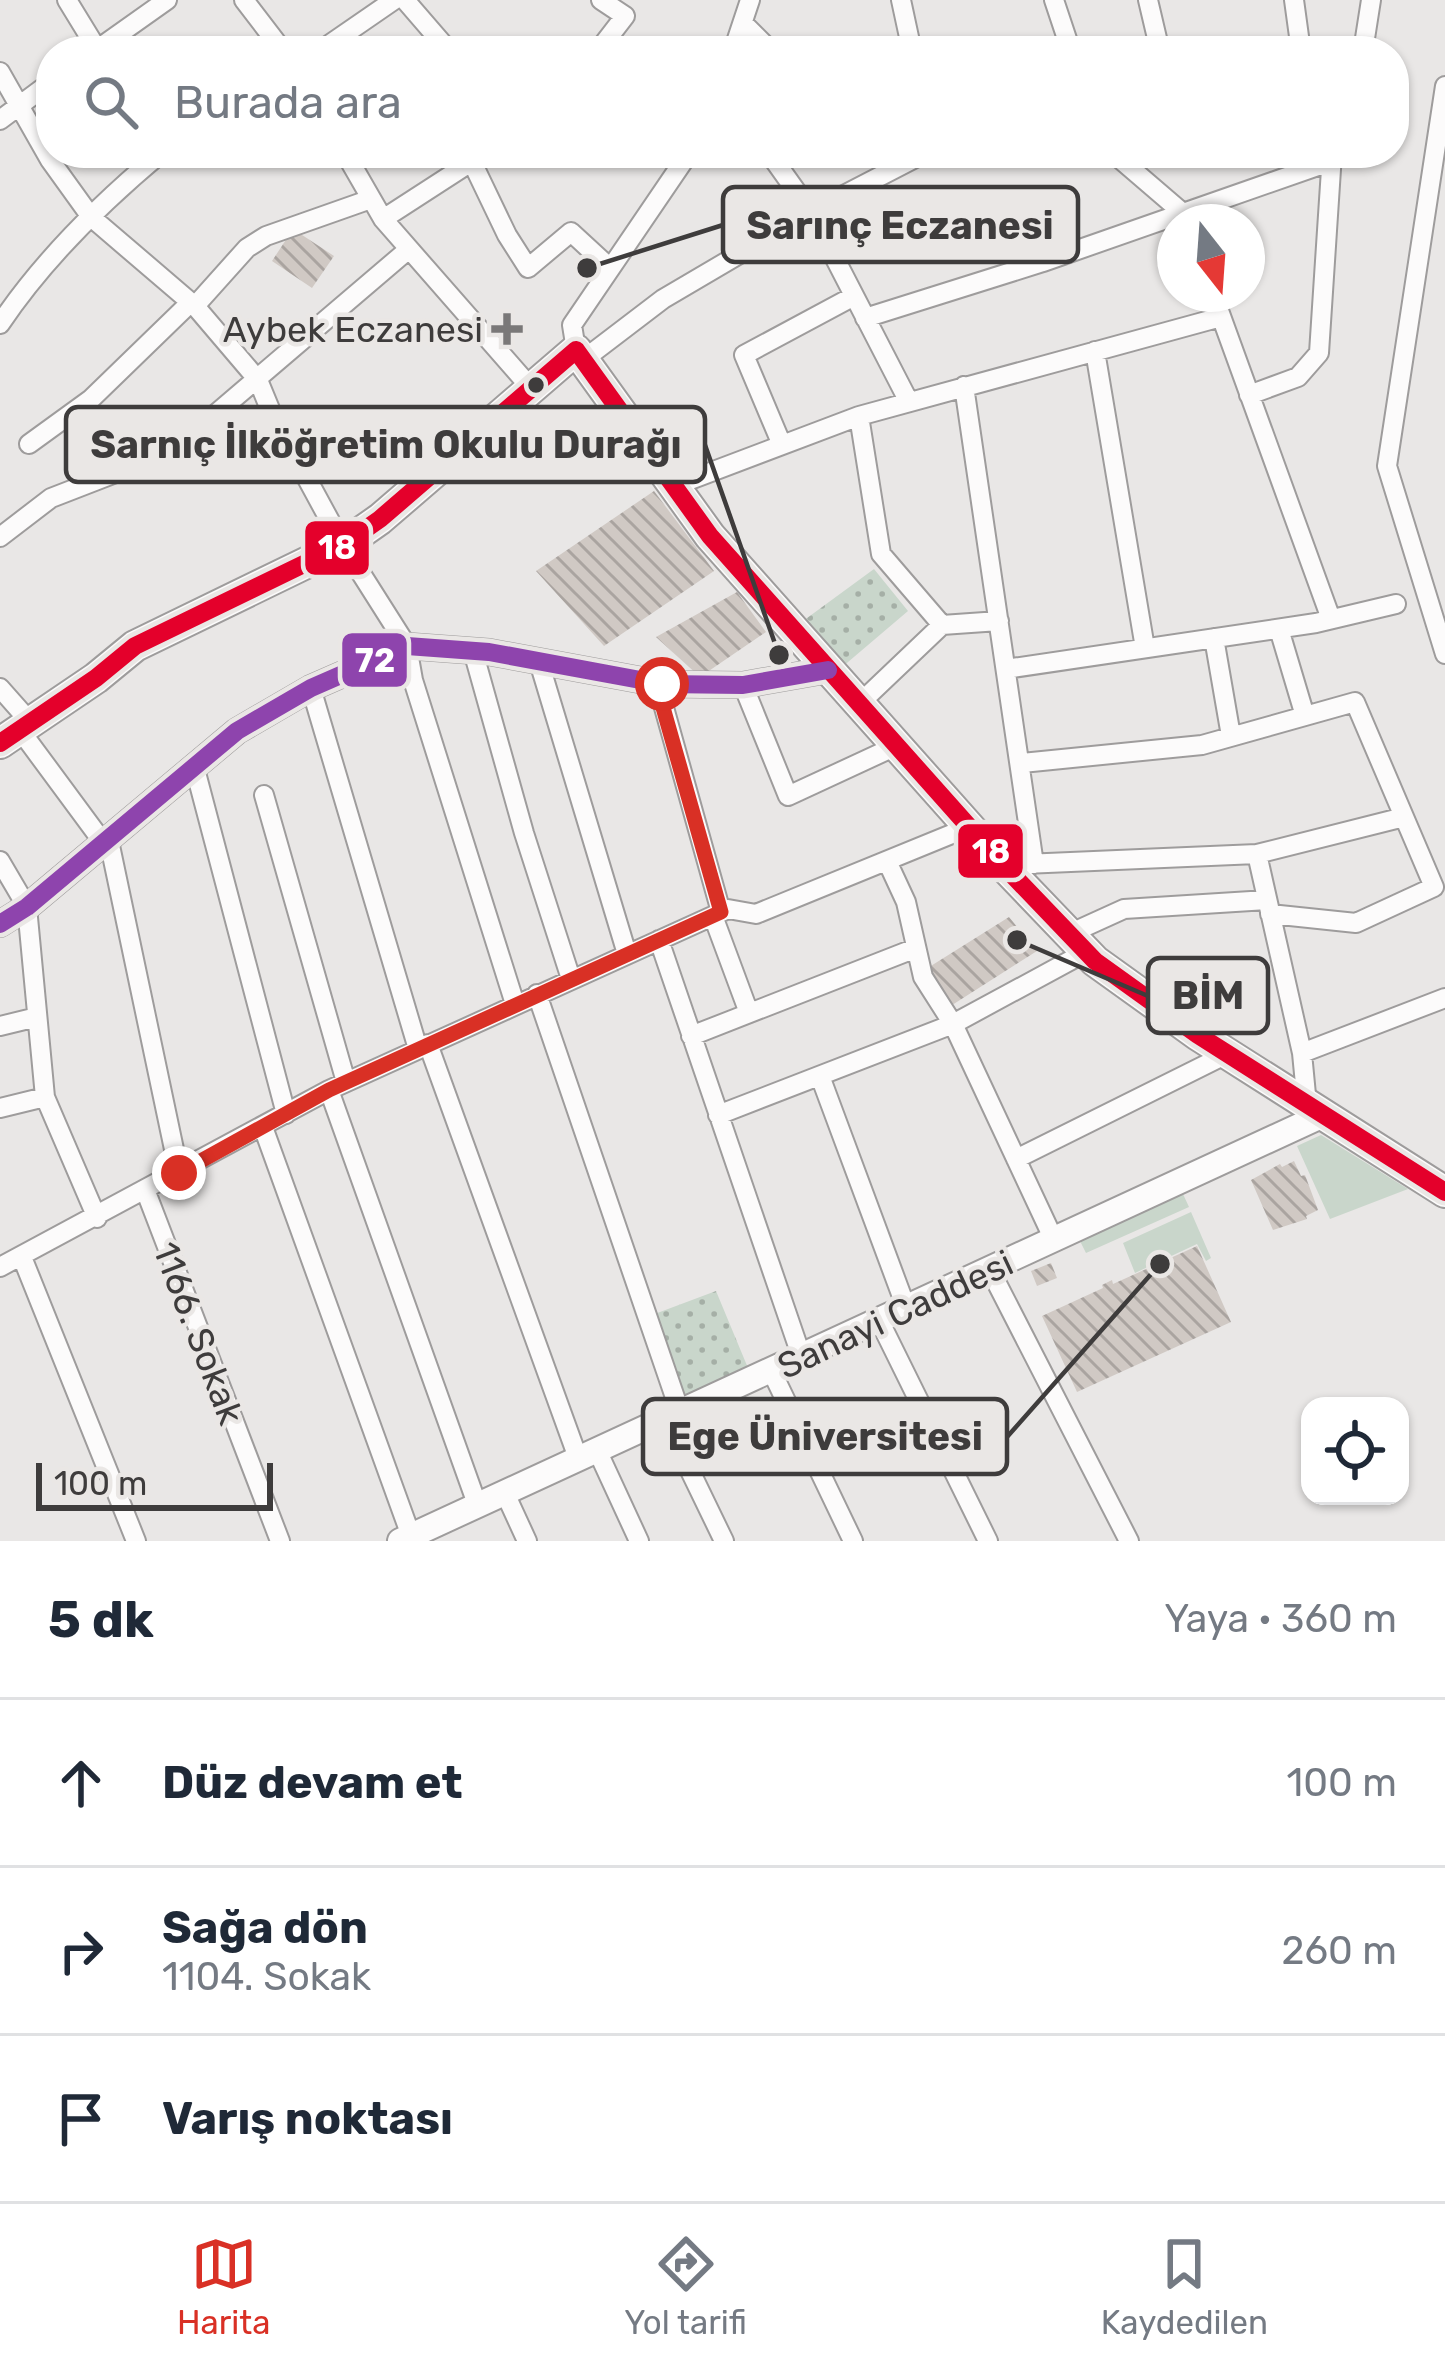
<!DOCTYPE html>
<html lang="tr">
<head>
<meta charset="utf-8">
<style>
	:root { --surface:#fff; --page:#f6f6f7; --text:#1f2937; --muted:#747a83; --line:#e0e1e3; --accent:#d93025 }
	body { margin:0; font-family:Rubik,sans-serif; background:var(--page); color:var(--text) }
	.controls { position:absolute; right:36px; bottom:36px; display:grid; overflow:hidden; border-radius:24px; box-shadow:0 3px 9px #0004 }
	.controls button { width:108px; height:108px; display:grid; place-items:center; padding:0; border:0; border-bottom:3px solid var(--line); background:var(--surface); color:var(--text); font:60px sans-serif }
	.compass { position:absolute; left:1157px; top:204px; width:108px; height:108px; border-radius:50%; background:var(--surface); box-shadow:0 3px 9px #0004; rotate:163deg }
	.scale { position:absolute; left:36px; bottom:30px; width:237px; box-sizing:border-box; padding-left:12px; border:6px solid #3e3c3c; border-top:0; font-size:33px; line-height:42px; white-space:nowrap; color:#3e3c3c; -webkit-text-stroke:9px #eae7e5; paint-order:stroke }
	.stop { position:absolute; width:36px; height:36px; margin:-27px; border:9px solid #d93025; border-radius:50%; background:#fff }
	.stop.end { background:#d93025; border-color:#fff; box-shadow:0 3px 12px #0008 }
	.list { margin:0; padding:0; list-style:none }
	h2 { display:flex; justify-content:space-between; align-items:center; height:156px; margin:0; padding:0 48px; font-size:51px }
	h2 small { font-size:39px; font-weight:400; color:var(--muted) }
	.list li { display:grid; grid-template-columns:78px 1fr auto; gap:36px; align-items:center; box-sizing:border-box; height:168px; padding:0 48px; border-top:3px solid var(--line) }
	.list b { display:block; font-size:45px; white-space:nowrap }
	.list p { margin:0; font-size:39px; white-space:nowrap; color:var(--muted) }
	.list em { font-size:39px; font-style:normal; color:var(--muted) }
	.icon { flex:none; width:66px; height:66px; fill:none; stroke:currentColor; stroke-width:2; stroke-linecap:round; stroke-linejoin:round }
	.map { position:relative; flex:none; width:1445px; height:1541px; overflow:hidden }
	.search { position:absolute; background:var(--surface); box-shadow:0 3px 9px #0004; left:36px; right:36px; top:36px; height:132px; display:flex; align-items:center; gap:30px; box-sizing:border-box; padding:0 42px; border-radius:48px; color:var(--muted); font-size:45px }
	.sheet { height:660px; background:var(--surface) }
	nav { display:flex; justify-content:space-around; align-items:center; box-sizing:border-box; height:168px; border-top:3px solid var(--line); background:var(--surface); font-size:33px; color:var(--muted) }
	nav a { display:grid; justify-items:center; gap:6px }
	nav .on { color:var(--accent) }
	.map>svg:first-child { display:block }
	.grass { fill:#c9d6cb }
	.park { fill:url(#park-dots) }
	.building { fill:url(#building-back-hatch) }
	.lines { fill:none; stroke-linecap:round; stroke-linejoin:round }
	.minor-casing { stroke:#9e9c9c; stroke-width:22 }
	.tertiary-casing { stroke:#9e9c9c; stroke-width:28 }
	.primary-casing { stroke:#9e9c9c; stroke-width:34 }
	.minor { stroke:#fcfbfb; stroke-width:18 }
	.tertiary { stroke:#fcfbfb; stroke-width:24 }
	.primary { stroke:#fcfbfb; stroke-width:30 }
	.bus-1-casing { stroke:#eae7e5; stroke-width:27 }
	.bus-2-casing { stroke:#eae7e5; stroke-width:27 }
	.bus-1 { stroke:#e4002b; stroke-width:18 }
	.bus-2 { stroke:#8e44ad; stroke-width:18 }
	.route { stroke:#d93025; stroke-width:15 }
	.poi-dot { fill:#7a7878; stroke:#eae7e5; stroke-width:4.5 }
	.bus-dot { fill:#3e3c3c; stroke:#eae7e5; stroke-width:4.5 }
	.labels { text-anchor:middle; stroke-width:9; stroke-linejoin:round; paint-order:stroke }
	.poi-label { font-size:36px; fill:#3e3c3c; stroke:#eae7e5; text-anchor:end }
	.street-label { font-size:36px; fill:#3e3c3c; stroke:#eae7e5 }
	.leader { fill:none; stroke:#3e3c3c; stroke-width:4.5 }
	.callout-dot { fill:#3e3c3c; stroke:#eae7e5; stroke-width:4.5 }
	.callout { fill:#eae7e5; stroke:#3e3c3c; stroke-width:4.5 }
	.callout-label { font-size:39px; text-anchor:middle; font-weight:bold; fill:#3e3c3c }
	.line-badge { stroke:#eae7e5; stroke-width:4.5 }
	.badge-label { font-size:33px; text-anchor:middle; font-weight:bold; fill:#fff }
</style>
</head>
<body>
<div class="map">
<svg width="1445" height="1541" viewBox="0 0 1445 1541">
	<defs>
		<pattern id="park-dots" width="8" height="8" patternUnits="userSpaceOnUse" patternTransform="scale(3)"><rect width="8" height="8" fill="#c9d6cb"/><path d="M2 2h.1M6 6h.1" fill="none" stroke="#a5afa6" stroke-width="1.8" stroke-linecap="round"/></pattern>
		<pattern id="building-back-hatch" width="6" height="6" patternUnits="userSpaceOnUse" patternTransform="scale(3)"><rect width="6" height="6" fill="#d0c9c4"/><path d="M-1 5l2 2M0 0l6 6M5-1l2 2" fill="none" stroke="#aaa4a0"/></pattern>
	</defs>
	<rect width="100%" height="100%" fill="#e9e7e6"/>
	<path class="grass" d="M1321,1135L1408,1189L1330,1219L1297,1146Z
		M1183,1194L1189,1207L1086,1253L1080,1241Z
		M1191,1212L1211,1258L1206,1261L1197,1244L1135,1273L1123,1243Z"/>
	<path class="park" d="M874,569L908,611L841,668L803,621Z
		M716,1291L748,1368L681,1401L652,1315Z"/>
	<path class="building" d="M293,229L334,256L312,288L272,261Z
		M654,491L714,571L604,646L536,571Z
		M737,592L766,632L700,677L656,637Z
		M1009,917L1037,951L949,1007L926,969Z
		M1294,1161L1301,1176L1305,1175L1318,1210L1306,1216L1307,1219L1273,1230L1251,1180L1280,1164L1282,1167Z
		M1197,1246L1231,1322L1077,1392L1042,1316L1103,1288L1102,1285L1112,1280L1113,1284Z
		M1051,1263L1057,1278L1037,1286L1031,1271Z"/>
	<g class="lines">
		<g class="minor-casing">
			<path id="minor" d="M67,0L97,49
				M244,0L283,51
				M405,0L449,51
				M901,0L912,51
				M1054,0L1071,51
				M1148,0L1160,51
				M1294,0L1301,51
				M743,23L771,51
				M95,51L167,0
				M320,51L394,0
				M598,51L625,16L601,0
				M733,51L750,0
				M1275,51L1300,43
				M1363,51L1371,0
				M0,72L50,160L91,217L195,306L258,380L272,414L343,545L407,646L413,680L515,1004
				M1445,86L1387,466L1445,654
				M0,120L51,82
				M345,153L383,219L531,388
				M769,153L811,212L909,402
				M1113,153L1184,214L1187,222
				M472,162L507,235L528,268L571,232L610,268
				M383,219L485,153
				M1043,262L1332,161
				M1213,294L1331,619
				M195,306L247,248L266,236L371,199
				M865,318L1043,262L1027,208
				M0,324C43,260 101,203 161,153
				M576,350L572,325L689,153
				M1095,351L1145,648
				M583,360L663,299L811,212L925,153
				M964,386L1034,864
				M1249,395L1298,377L1319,353L1332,154
				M859,416L881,554L942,625
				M29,444L91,399L191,302
				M782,445L744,355L854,296
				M674,486L859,416L1221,317
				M0,537L51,498L131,467L212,417L409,249
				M1279,629L1305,716
				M1214,638L1231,736
				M473,651L524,833L571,979
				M539,662L627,954
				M1006,669L1316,623L1396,604
				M662,684L663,704L721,912
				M743,685L788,796L896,746
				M0,688L31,723
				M311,688L418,1049
				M859,704L942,625L999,621
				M20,730L102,841
				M1022,763L1202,745L1355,702L1434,887L1356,923L1270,914
				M194,765L286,1114
				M264,795L346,1082
				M108,836L179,1173
				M1257,854L1302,1053L1307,1105
				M0,861L27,907L45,1097L97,1218
				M887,861L906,902L923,977L953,1024L1054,1240
				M1024,864L1257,854L1404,817
				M713,916L749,1013
				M1069,934L1124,909L1267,900
				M659,940L802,1358
				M537,994L680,1412
				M0,1026L37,1017
				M691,1036L916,948
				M428,1044L578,1458
				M1302,1053L1445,998
				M820,1076L907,1310
				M329,1090L477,1504
				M0,1108L45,1097
				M718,1115L953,1024L1086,952
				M263,1127L411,1536
				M1016,1159L1227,1054
				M146,1192L280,1541
				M22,1257L136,1541
				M0,1267L329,1090L728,909L756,914L969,827
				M990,1270L1129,1541
				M880,1322L988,1541
				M772,1372L853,1541
				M665,1419L724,1541
				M597,1450L639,1541
				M504,1491L527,1541"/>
		</g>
		<g class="tertiary-casing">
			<path id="tertiary" d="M0,924L27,907L237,731L311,688L407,646L489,652L662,684L743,685L828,670
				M400,1541L1323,1115"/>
		</g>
		<g class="primary-casing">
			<path id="primary" d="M0,743L96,678L135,646L343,545L380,519L576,350L710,536L1003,865L1095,961L1198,1035L1445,1192"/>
		</g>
		<use href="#minor" class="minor"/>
		<use href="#tertiary" class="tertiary"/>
		<use href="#primary" class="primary"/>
		<g class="bus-1-casing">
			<path id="bus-1" d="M0,743L96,678L135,646L343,545L380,519L576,350L710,536L1003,865L1095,961L1198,1035L1445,1192"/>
		</g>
		<g class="bus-2-casing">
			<path id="bus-2" d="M0,924L27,907L237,731L311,688L407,646L489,652L662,684L743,685L828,670"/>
		</g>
		<use href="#bus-1" class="bus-1"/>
		<use href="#bus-2" class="bus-2"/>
	</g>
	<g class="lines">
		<path class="route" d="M179,1173L329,1090L721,912L662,704V684"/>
	</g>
	<path class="poi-dot" d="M501 311h12v12h12v12h-12v12h-12v-12h-12v-12h12z"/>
	<circle class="bus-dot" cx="536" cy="385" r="10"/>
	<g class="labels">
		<g class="poi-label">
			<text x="483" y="342">Aybek Eczanesi</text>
		</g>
		<g class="street-label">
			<text transform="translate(895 1314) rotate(-25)" y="13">Sanayi Caddesi</text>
			<text transform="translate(199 1333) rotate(69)" y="13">1166. Sokak</text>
		</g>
	</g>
	<path class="leader" d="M587 268L723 225M779 655L705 445M1017 940L1148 996M1160 1264L1007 1437"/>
	<g class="callout-dot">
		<circle cx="587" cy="268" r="12"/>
		<circle cx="779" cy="655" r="12"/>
		<circle cx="1017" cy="940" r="12"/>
		<circle cx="1160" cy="1264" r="12"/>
	</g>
	<g class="callout">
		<rect x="723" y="187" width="355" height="75" rx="12"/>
		<rect x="66" y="407" width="639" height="75" rx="12"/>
		<rect x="1148" y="958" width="120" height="75" rx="12"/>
		<rect x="643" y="1399" width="364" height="75" rx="12"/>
	</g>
	<g class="callout-label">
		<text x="900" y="239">Sarınç Eczanesi</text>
		<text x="386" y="458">Sarnıç İlköğretim Okulu Durağı</text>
		<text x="1208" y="1009">BİM</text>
		<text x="825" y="1450">Ege Üniversitesi</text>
	</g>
	<g class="line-badge">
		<rect x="303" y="519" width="68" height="58" rx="12" fill="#e4002b"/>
		<rect x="340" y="631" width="69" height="58" rx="12" fill="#8e44ad"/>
		<rect x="956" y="822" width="69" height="58" rx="12" fill="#e4002b"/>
	</g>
	<g class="badge-label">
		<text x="337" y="559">18</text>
		<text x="375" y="672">72</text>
		<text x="991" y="863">18</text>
	</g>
</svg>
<div class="controls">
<button><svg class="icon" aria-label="locate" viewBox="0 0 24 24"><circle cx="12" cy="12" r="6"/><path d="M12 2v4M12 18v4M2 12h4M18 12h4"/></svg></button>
</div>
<svg class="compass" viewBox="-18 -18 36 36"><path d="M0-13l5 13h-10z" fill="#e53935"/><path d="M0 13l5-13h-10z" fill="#747a83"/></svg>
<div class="scale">100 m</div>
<div class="stop" style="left:662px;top:684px"></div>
<div class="stop end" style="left:179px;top:1173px"></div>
<div class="search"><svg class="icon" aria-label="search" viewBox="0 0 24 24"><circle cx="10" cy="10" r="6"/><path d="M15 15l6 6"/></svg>Burada ara</div>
</div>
<section class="sheet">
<h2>5 dk<small>Yaya · 360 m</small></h2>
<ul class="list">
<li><svg class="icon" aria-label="ahead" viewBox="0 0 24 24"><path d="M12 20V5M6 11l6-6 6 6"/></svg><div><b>Düz devam et</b></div><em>100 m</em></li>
<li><svg class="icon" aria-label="right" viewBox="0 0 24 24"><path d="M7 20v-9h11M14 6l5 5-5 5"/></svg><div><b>Sağa dön</b><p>1104. Sokak</p></div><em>260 m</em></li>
<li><svg class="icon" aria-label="arrive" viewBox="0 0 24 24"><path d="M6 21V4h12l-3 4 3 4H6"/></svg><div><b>Varış noktası</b></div></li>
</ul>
</section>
<nav>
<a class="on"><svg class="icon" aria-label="map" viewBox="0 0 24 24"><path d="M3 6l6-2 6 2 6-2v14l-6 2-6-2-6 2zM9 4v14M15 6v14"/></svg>Harita</a>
<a><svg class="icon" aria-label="directions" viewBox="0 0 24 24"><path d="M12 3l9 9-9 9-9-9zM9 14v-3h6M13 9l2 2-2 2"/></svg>Yol tarifi</a>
<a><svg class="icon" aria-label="saved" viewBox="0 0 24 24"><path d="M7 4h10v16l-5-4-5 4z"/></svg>Kaydedilen</a>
</nav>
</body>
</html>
